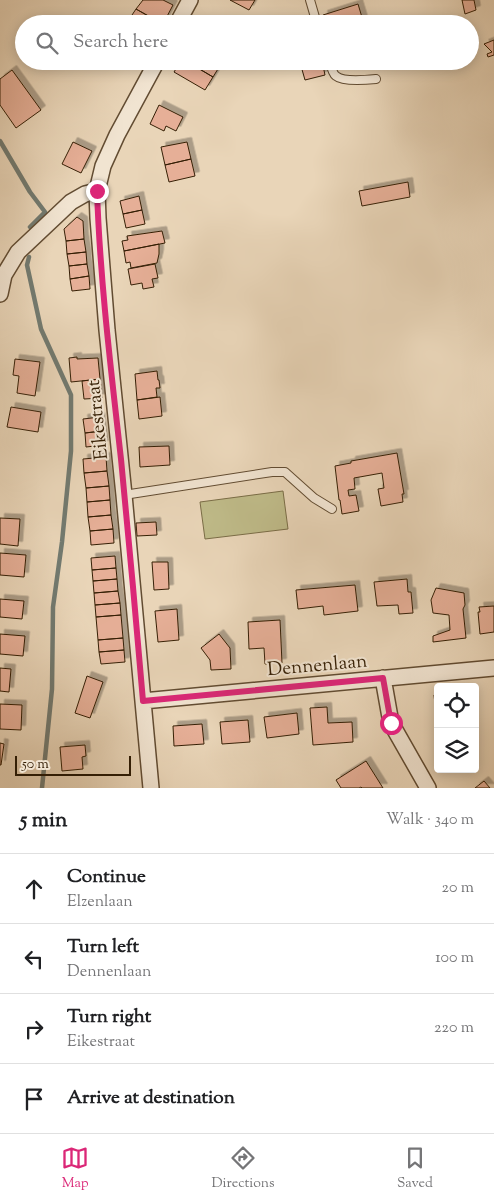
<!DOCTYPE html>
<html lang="en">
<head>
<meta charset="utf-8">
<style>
	:root { --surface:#fff; --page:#f6f6f6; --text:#202124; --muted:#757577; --line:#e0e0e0; --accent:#db2777 }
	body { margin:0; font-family:"Sorts Mill Goudy",serif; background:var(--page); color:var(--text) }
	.controls { position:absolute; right:15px; bottom:15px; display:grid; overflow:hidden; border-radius:5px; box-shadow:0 2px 12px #0003 }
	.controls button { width:45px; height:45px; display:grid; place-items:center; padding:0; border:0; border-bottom:1px solid var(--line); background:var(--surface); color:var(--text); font:25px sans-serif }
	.scale { position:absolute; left:15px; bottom:12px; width:116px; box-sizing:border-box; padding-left:5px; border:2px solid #351f05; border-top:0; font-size:14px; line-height:18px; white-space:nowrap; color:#351f05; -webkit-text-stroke:4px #f1e4d1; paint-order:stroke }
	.stop { position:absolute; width:15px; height:15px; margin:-11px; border:4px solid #db2777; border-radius:50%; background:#fff }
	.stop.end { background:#db2777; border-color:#fff; box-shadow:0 1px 5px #0008 }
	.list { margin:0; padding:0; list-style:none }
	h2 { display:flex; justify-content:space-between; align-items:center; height:65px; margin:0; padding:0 20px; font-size:21px }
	h2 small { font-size:16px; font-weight:400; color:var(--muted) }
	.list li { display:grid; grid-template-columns:32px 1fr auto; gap:15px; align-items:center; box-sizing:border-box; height:70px; padding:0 20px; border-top:1px solid var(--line) }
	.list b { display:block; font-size:19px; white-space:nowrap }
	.list p { margin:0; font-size:16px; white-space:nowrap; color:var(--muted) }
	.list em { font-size:16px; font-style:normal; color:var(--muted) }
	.icon { flex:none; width:28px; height:28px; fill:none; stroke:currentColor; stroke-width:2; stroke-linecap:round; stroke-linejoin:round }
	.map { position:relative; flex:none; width:494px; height:788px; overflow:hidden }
	.search { position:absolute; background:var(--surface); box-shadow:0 2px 12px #0003; left:15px; right:15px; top:15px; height:55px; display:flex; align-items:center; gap:12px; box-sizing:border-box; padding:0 18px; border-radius:28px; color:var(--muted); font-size:19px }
	.sheet { height:345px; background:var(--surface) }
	nav { display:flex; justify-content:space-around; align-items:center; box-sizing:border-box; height:70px; border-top:1px solid var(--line); background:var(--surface); font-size:14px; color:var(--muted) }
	nav a { display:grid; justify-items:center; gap:2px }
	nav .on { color:var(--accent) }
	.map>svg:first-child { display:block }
	.green { fill:#bfbb89; stroke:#7a6d47 }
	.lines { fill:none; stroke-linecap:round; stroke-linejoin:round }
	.stream { stroke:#727a70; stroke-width:4.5 }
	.building { fill:#e6af97; stroke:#351f05; filter:url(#shadow) }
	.service-casing { stroke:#624c32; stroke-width:10 }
	.minor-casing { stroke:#624c32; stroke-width:18 }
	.service { stroke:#f1e4d1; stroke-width:8 }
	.minor { stroke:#f1e4d1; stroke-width:15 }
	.route { stroke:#db2777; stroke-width:6 }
	.labels { text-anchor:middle; stroke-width:4; stroke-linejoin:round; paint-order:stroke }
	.street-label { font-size:19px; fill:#351f05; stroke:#f1e4d1 }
</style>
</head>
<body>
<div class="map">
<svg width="494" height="788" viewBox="0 0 494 788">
	<defs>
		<filter id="shadow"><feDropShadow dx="4.5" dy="-4.5" stdDeviation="0" flood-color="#0004"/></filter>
	</defs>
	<rect width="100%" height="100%" fill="#e9d5b8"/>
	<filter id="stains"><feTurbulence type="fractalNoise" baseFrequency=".004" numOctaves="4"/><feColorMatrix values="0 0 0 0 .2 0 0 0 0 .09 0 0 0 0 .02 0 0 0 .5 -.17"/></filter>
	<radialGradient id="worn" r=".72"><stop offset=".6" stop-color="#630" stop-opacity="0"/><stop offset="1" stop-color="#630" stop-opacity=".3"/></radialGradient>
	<path class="green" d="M283,491L288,529L205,539L200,502Z"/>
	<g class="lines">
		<path class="stream" d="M0,141L30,192L45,212L30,227
			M29,257L27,265L41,329L71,395V451L62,542L53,607L52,689L42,788"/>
	</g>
	<path class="building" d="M143,0H163L173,5L163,24L136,9Z
		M230,0H255L249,10Z
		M462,0H474L476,10L465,14Z
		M358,4L364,24H325L323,15Z
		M136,9L162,24H134L128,21Z
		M494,40V55L488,57L487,54L492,52L484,44Z
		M181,61H186L213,77L205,90L174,72Z
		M186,61H215L221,64L213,77Z
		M319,61H322L325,75L305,80L301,66Z
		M12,70L41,110L16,128L0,105V79Z
		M159,105L183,117L176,131L166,126L164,131L150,124Z
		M73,142L92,151L81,173L62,164Z
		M187,142L191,159L165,165L161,147Z
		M191,159L195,176L169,182L165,165Z
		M408,182L410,197L362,206L359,191Z
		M139,196L142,210L123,214L120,201Z
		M142,210L145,224L126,228L123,214Z
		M77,217L83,221L84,239L66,241L64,229Z
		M162,231L165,243L124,251L122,241L128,240L127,236Z
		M84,239L86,252L67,254L66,241Z
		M159,244V254L157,263L131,268L130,262L126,263L124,251Z
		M86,252L87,264L69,266L67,254Z
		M87,264L89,276L70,279L69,266Z
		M155,264L158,278L152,279L154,287L143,289L142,283L131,285L128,269Z
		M89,276L90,289L72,291L70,279Z
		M77,357V359L98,358L100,379L71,382L69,358Z
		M15,359L40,362L35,396L17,393L19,376L13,375Z
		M157,371L158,380H159L160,388H156L157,397L137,400L135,374Z
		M100,379L102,398L84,399L82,381Z
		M160,397L162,416L139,419L137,400Z
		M11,407L41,412L38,432L7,427Z
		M100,417L102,431L85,433L83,419Z
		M102,431L104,445L86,447L85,433Z
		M169,446L170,465L140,467L139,447Z
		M397,453L404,494H402L403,502L381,506L378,489L384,488L382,473L354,478L355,489L348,490L349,496L356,495L359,511L342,514L340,500H339L335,466L351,463V461Z
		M106,457L107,471L84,473L83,459Z
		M107,471L109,486L86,488L84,473Z
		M109,486L110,500L87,502L86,488Z
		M110,500L111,515L88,517L87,502Z
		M111,515L113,529L90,531L88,517Z
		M0,518L20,519L18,546L0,544Z
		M156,522L157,535L137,536L136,523Z
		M113,529L114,543L91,545L90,531Z
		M0,553L26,555L24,577L0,575Z
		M115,556L116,568L92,570L91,558Z
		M152,562H168L169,589L154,590Z
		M116,568L117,579L93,581L92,570Z
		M117,579L118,591L94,593L93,581Z
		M407,579L408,592H411L413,613L399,614L398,605L377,606L374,582Z
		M355,585L358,611L324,615L323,606L298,609L296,590Z
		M436,588L464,593L465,605L463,609L466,638L433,642V636L450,630L449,615L433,613L431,600Z
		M118,591L120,603L95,605L94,593Z
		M0,599L24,601L22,619L0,617Z
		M120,603L121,615L96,617L95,605Z
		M494,606V632L480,634L478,612H480L479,607Z
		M177,609L179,640L158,642L155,611Z
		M121,615L123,638L98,640L96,617Z
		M280,620L282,663L265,664L264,648L249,649L248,622Z
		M0,634L25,636L23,656L0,654Z
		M219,634L230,648L231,669L211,670L210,660L201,648Z
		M123,638L124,650L99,652L98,640Z
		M124,650L125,662L101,664L99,652Z
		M0,668L11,669L9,692L0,691Z
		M87,676L103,682L90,718L75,713Z
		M434,695H438V722H437Z
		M0,704L22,705L21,730L0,729Z
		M327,707L328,723L352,722L353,742L313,745L310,708Z
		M297,713L299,734L267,738L264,717Z
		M248,720L250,742L222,744L220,722Z
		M202,724L204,744L174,746L173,726Z
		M0,743L4,744L1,765H0Z
		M85,745L86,756L82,757L83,769L62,771L60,747Z
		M366,761L383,788H362L361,787L359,788H341L336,780Z
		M484,781L490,788H475Z"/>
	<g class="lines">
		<g class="service-casing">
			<path id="service" d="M310,0L317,24
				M330,61C331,66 332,73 336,76C343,82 366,80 376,79
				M124,495L272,472H285L314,498L332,509"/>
		</g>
		<g class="minor-casing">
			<path id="minor" d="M177,24L190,0
				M0,294L4,275L18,252L71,202L85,194L97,191
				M383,678L391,723L428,788
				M143,701L494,668
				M151,788L124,495L107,330L98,218L97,191L103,166L117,135L157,61"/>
		</g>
		<use href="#service" class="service"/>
		<use href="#minor" class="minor"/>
	</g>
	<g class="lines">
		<path class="route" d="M97,191C100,280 111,370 121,459C129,540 136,620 143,701L383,678L391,723"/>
	</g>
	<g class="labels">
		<g class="street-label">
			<text transform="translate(96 420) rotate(-96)" y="7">Eikestraat</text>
			<text transform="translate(317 664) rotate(-5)" y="7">Dennenlaan</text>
		</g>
	</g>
	<rect width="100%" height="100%" filter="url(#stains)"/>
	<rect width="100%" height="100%" fill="url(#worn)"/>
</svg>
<div class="controls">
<button><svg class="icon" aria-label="locate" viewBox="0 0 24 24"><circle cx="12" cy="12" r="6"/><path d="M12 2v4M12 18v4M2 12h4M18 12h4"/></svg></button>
<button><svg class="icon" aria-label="layers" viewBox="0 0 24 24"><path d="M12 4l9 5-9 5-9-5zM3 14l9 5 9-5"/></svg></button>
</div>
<div class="scale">50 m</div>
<div class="stop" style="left:391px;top:723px"></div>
<div class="stop end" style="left:97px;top:191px"></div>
<div class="search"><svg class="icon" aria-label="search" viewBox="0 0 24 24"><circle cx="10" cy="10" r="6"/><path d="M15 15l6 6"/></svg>Search here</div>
</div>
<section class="sheet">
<h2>5 min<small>Walk · 340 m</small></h2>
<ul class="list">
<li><svg class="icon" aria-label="ahead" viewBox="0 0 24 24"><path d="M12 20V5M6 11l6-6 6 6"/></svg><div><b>Continue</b><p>Elzenlaan</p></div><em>20 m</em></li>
<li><svg class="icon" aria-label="left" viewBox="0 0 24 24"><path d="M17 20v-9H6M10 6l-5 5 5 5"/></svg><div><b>Turn left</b><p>Dennenlaan</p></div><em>100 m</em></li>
<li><svg class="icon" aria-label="right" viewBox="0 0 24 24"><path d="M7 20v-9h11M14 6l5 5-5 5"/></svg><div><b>Turn right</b><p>Eikestraat</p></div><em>220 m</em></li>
<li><svg class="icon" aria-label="arrive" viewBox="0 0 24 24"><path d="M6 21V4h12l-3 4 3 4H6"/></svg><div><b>Arrive at destination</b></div></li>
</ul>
</section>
<nav>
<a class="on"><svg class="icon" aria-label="map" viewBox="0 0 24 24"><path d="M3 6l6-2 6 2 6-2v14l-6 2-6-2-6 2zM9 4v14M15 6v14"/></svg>Map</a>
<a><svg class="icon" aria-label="directions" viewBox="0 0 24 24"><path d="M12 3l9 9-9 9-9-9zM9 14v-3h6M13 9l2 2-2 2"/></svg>Directions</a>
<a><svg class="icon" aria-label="saved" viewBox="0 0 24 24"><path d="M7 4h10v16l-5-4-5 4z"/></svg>Saved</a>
</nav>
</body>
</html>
